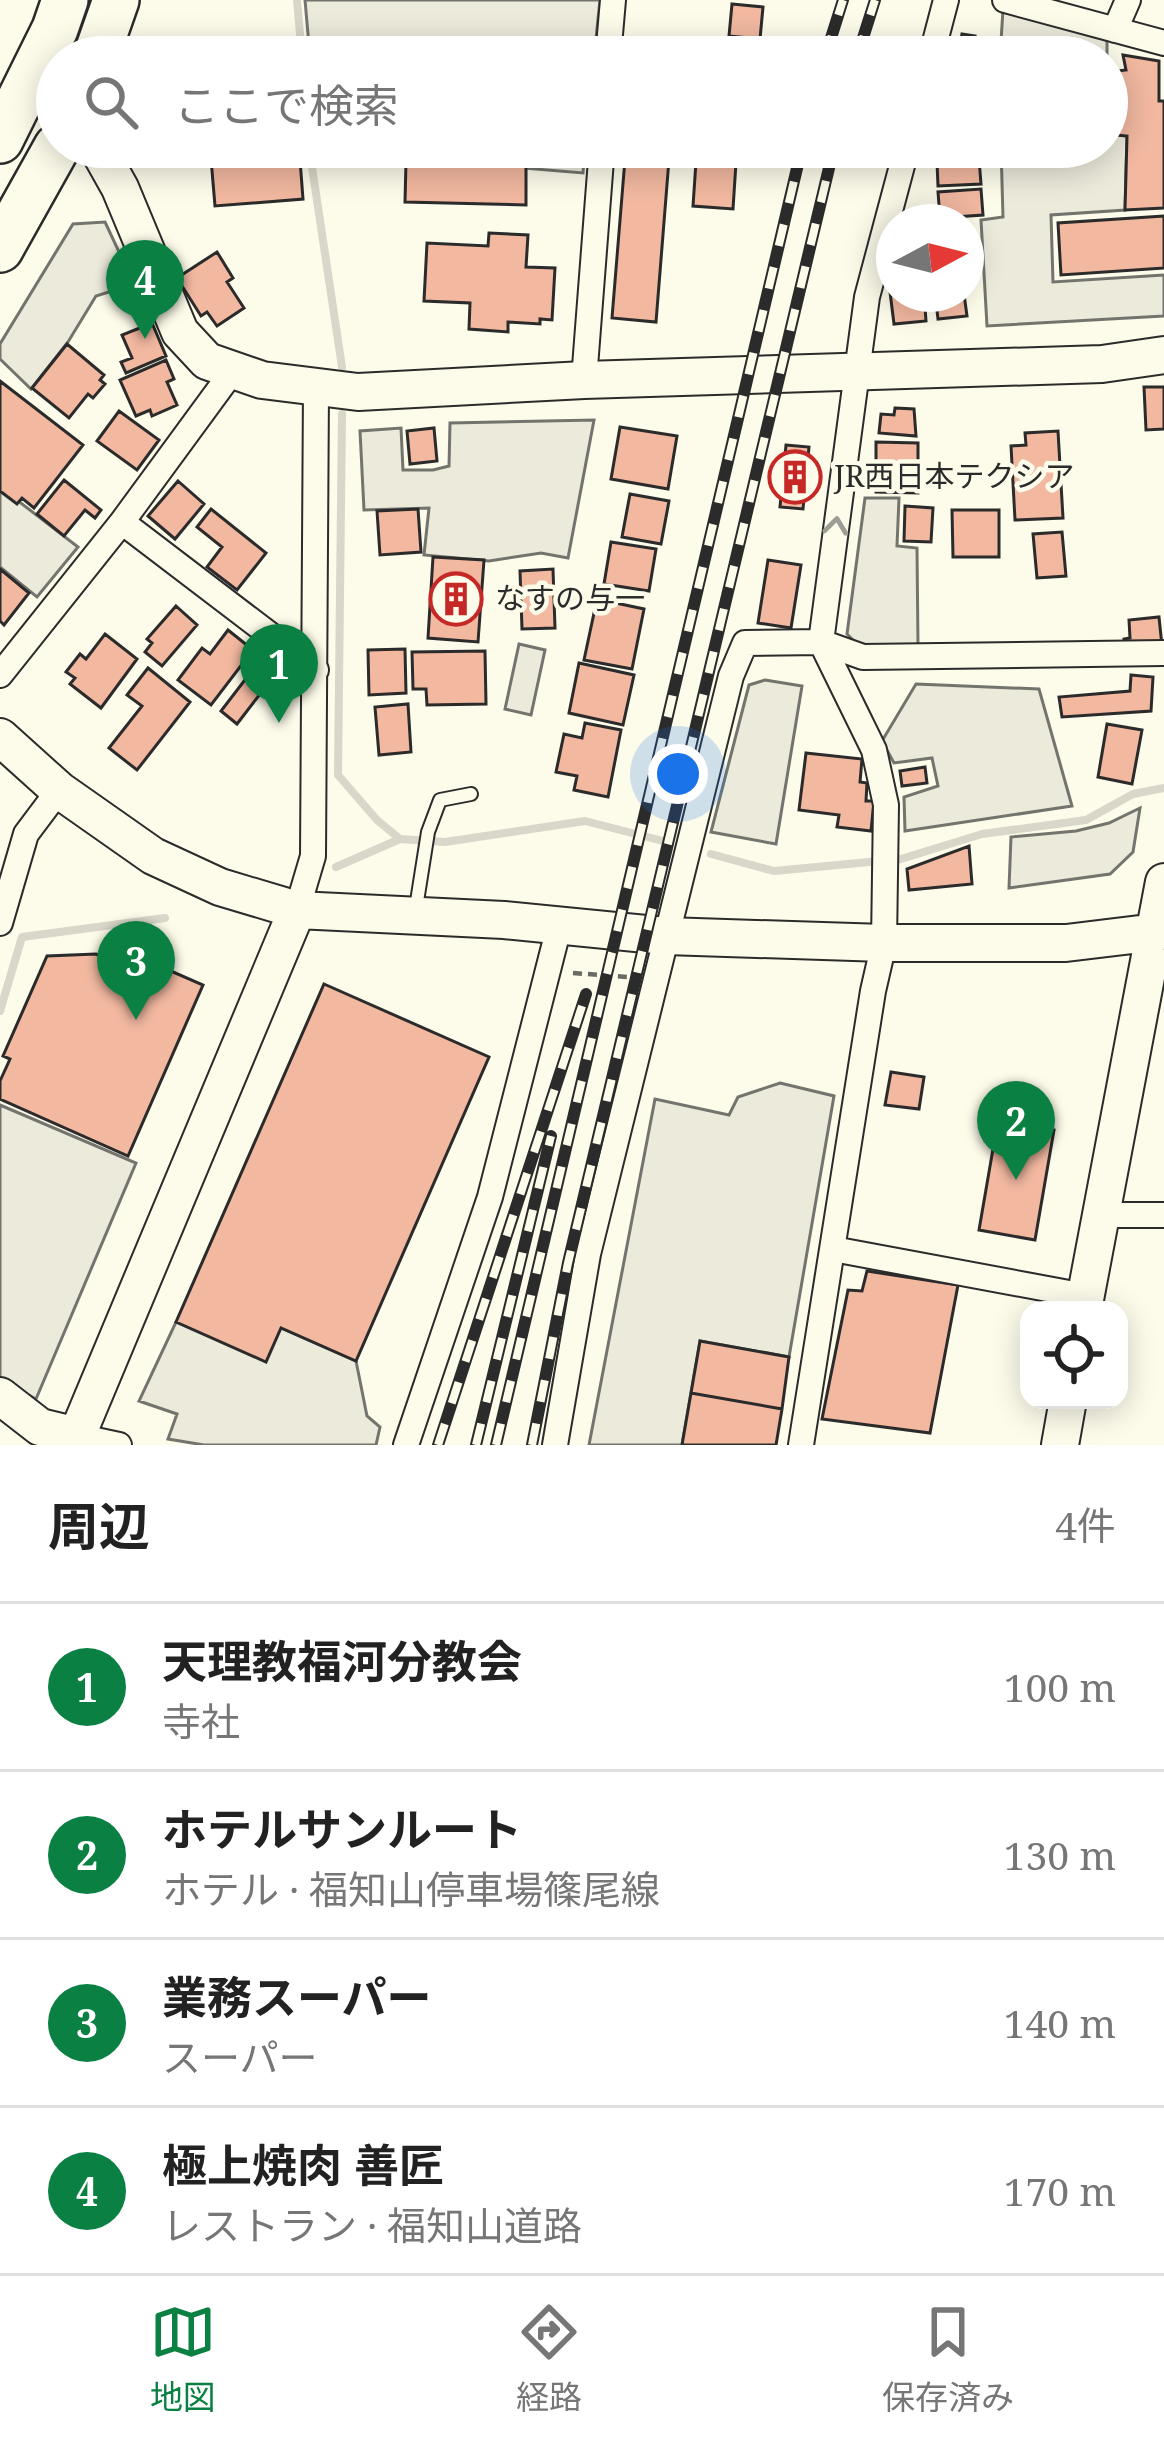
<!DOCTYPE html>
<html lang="ja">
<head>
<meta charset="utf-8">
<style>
	:root { --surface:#fff; --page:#f2f2f2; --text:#222; --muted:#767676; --line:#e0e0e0; --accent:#0b8043 }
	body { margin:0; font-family:"Noto Serif","Noto Sans JP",serif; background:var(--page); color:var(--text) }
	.controls { position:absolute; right:36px; bottom:36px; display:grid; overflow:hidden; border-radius:24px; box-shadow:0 6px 30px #0003 }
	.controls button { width:108px; height:108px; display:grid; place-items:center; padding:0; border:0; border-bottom:3px solid var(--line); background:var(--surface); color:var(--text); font:60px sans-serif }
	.compass { position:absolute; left:876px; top:204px; width:108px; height:108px; border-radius:50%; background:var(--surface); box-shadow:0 6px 30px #0003; rotate:83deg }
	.you { position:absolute; left:678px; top:774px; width:42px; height:42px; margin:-30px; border:9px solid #fff; border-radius:50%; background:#1a73e8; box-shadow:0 0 0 18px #1a73e833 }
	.badge { display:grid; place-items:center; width:78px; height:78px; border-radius:50%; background:var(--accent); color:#fff; font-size:39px; font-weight:700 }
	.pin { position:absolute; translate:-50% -99px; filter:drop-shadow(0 3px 6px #0008) }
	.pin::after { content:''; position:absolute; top:63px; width:42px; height:36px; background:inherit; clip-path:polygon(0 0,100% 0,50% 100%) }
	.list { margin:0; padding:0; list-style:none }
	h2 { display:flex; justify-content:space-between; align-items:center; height:156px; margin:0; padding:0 48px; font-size:51px }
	h2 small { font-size:39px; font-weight:400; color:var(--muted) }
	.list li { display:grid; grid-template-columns:78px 1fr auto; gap:36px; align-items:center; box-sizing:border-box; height:168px; padding:0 48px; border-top:3px solid var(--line) }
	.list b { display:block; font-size:45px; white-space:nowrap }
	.list p { margin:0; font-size:39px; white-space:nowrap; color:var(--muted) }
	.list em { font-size:39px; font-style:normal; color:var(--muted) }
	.icon { flex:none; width:66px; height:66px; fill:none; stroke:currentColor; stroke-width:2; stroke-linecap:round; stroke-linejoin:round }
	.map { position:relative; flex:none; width:1164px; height:1445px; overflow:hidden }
	.search { position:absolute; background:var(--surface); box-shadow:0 6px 30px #0003; left:36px; right:36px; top:36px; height:132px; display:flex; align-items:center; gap:30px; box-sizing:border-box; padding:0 42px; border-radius:66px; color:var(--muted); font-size:45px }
	.sheet { height:828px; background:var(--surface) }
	nav { display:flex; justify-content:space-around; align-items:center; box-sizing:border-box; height:168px; border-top:3px solid var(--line); background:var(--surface); font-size:33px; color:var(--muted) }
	nav a { display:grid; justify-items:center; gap:6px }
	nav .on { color:var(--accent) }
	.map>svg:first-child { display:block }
	.parking { fill:#eceadb; stroke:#74746e; stroke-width:3 }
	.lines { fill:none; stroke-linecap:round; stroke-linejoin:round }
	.stream { stroke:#d8d7c9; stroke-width:8 }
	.building { fill:#f2b8a0; stroke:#2b2b2b; stroke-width:3 }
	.lane-casing { stroke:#2b2b2b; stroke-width:16 }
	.street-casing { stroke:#2b2b2b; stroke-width:28 }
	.secondary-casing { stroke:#2b2b2b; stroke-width:40 }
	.highway-casing { stroke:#2b2b2b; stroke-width:50 }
	.path { stroke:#6a6964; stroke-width:4.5; stroke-dasharray:9 6; stroke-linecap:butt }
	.lane { stroke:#fdfbea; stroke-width:12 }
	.street { stroke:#fdfbea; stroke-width:24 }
	.secondary { stroke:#fdfbea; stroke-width:36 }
	.highway { stroke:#fdfbea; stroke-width:45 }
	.rail-casing { stroke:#2b2b2b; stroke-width:12 }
	.rail { stroke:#fdfbea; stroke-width:8; stroke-dasharray:22; stroke-linecap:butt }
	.oneway { stroke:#9e9d94 }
	.labels { text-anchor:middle; stroke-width:9; stroke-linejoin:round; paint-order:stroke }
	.poi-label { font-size:30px; fill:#2b2b2b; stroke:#fdfbea; text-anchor:start }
</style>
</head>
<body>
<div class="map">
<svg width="1164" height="1445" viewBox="0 0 1164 1445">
	<rect width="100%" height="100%" fill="#fdfbea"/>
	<path class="parking" d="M305,0H600L594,57H310Z
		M1003,10L1107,40V57H1000Z
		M1107,134L1127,136L1125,210L1051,215L1053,282L1164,275V316L987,326L981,220L1003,217L1001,147H1107Z
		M317,147H585L583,173L318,151Z
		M105,222L134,284L96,296L68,342L31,389L0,359V344L73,224Z
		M594,420L568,558L541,553L489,561L424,555L429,508L364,510L360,431L401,428L403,470H433L449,466L450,423Z
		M0,487L78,547L37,597L0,567Z
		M865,498H899L897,546L917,548L918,646H859L847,634Z
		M519,644L545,650L531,715L505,709Z
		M765,680L802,686L776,844L711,832L749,685Z
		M916,684L1039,689L1072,806L905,831L904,797L938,786L932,758L894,763L882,741Z
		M1140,808L1133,852L1110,874L1009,888L1011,837L1076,831L1109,823Z
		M780,1083L834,1096L789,1357L700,1341L682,1445H589L655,1099L729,1115L738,1097Z
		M0,1105L136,1163L36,1399L0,1380Z
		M176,1322L281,1328L356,1361L367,1416L380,1427L376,1445H204L168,1439L177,1414L139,1401Z"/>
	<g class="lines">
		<path class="stream" d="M297,0L302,57
			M309,147L342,367
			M342,414L338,775L377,820L400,839L445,842L585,821L667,842
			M711,854L774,871L901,859L982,834L1086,820L1133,794L1164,788
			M336,867L400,839
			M0,1011L22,937L165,918"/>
	</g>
	<path class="building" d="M732,4L763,7L760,39L729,36Z
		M962,34L975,36L974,42L980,43L978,57H944L948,37L961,39Z
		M635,45L678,48V57H634Z
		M1123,55L1159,61V101H1164V208L1125,210L1127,136L1107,134L1108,72L1126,70Z
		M210,147H299L303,199L215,206Z
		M626,147H670L656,322L612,318Z
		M697,147H737L733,209L693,206Z
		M936,147H979L980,157L937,160Z
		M979,159L981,184L938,186L937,162Z
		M406,162L526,165V205L405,202Z
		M981,189L983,215L940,218L938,192Z
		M1164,216V268L1061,275L1058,223Z
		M489,233L528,235L526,267L555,268L552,320L540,319V324L508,322V332L469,329L470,303L424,301L427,243L488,246Z
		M217,252L233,278L227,282L244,308L217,326L207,312L201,316L177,278Z
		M890,292L924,294L926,321L894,324Z
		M935,294H964L967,316L938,319Z
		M152,323L166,356L126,373L121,362L132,358L122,335Z
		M67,344L104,375L100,380L105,384L93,398L88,394L69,418L32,388Z
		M166,360L174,379L167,382L177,405L152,416L150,410L136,416L120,380Z
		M0,381L83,445L34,508L22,498L17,504L0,491Z
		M1144,387H1164V429L1146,430Z
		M895,408L914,409L916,436L879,433L881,414L894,415Z
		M119,411L159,440L137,470L97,441Z
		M620,427L677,436L668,489L611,479Z
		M434,428L437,461L410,464L407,431Z
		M1058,431L1063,518L1015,520L1011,446L1026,445L1025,433Z
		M876,442L918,443V493L876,492Z
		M786,445L809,447L803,509L780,507Z
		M64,480L101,510L95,518L85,510L64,536L37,514Z
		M178,481L204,504L175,539L148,516Z
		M630,494L669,501L661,544L622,537Z
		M905,506L933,508L931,542L904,541Z
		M211,509L266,553L237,590L207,567L222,547L197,527Z
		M418,509L421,552L380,555L377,511Z
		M952,510H999V557H953Z
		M1062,532L1066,576L1037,578L1033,534Z
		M611,542L656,549L649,591L604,584Z
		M433,557L484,560L478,642L428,638Z
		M768,560L801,565L791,628L758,623Z
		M0,569L29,593L4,625L0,621Z
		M553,569L555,628L522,629L520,571Z
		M597,599L644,609L632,669L584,660Z
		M176,606L197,625L162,666L145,652L152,643L147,639Z
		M1159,617L1162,646L1125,650L1124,639L1130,638L1129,620Z
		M228,630L253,650L211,705L178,680L202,648L210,654Z
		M105,634L137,659L101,708L70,684L75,678L66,672L80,654L86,659Z
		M405,649L406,693L369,695L368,650Z
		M485,651L486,704L427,705L426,689H413L412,652Z
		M261,659L277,672L237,724L221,711Z
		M579,663L634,675L623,725L569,713Z
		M148,668L190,702L137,770L109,748L142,706L127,695Z
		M1131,675L1153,677L1151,711L1062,717L1059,697L1130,691Z
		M408,704L411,752L379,755L375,707Z
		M585,723L621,730L608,797L574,790L577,776L556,772L564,734L582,738Z
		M1107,724L1142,730L1132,784L1098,777Z
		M806,753L862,759L860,782L867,783L866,801H874L871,831L837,827L839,815L799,810Z
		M925,767L927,783L902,786L900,771Z
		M969,846L972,884L909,890L907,869Z
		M125,951L203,985L128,1156L0,1099V1081L10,1059L3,1056L47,956L96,954L119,964Z
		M324,984L489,1057L356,1361L281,1328L266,1362L176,1322Z
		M891,1072L924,1077L919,1109L885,1105Z
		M998,1120L1054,1130L1035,1240L979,1230Z
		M867,1271L958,1285L930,1433L822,1419L848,1290L862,1291Z
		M700,1341L789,1357L782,1409L691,1393Z
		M691,1393L782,1409L776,1445H682Z"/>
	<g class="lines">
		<g class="lane-casing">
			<path id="lane" d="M415,914L428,832L440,800L471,794"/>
		</g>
		<g class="street-casing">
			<path id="street" d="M1005,0L1164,43
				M1115,30L1128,0
				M608,57L613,0
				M931,57L946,0
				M584,380L602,147
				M122,522L316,670
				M0,675L122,522L232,372
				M297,910L313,856L316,389
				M0,923L26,834L59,790
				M1100,1215H1164
				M833,1249L1085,1296
				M77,1436L119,1445
				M406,1445L490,1197L559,927
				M555,1445L588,1254L731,676L745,643L821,642L863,657L1164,653
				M801,1445L873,991L884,943L886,805L874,750L821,642L867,297L907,147"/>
		</g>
		<g class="secondary-casing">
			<path id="secondary" d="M97,147L120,188L180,332L207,361L262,380L358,392L584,380L1102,364L1164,355
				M0,737L59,790L153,856L220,887L297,910L504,920L666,936L884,943H1066L1164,931
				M1083,1310L1164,882
				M0,1396L40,1427L77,1436
				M73,1445L297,910
				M1060,1445L1068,1400"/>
		</g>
		<g class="highway-casing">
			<path id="highway" d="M96,57L116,0
				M0,140L55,29L65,0
				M0,249L57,147"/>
		</g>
		<path class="path" d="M573,973L628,977"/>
		<use href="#lane" class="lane"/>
		<use href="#street" class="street"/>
		<use href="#secondary" class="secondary"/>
		<use href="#highway" class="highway"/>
		<g class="rail-casing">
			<path id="rail" d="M825,57L843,0
				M857,57L875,0
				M438,1445L586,994
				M476,1445L551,1136
				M496,1445L802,147
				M532,1445L568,1263L834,147"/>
		</g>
		<use href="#rail" class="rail"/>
	</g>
	<defs><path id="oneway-chevron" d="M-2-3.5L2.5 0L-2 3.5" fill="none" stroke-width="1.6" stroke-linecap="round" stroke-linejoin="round" transform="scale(3)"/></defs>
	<use class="oneway" href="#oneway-chevron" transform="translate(836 526) rotate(-83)"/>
	<defs>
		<g id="building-ring" transform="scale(2.7)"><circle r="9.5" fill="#fdfbea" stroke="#c62828" stroke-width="1.5"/><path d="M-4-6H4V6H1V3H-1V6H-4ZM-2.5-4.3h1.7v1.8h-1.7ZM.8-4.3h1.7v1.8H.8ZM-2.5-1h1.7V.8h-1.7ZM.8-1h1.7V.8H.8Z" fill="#c62828"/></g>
	</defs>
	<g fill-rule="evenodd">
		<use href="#building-ring" x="795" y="477"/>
		<use href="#building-ring" x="456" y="599"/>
	</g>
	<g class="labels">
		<g class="poi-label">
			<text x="834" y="487">JR西日本テクシア</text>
			<text x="495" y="609">なすの与一</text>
		</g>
	</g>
</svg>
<div class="controls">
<button><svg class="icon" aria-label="locate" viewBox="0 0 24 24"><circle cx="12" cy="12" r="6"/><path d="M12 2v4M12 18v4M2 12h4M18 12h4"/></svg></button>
</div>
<svg class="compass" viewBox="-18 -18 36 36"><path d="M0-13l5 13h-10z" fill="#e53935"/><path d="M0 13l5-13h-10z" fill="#767676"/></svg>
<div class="you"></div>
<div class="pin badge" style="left:279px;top:723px">1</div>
<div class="pin badge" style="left:1016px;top:1180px">2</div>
<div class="pin badge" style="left:136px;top:1020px">3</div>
<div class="pin badge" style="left:145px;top:339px">4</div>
<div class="search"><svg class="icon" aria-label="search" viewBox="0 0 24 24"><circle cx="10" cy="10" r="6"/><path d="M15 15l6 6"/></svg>ここで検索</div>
</div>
<section class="sheet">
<h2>周辺<small>4件</small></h2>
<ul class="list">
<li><span class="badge">1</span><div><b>天理教福河分教会</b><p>寺社</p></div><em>100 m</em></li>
<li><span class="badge">2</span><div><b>ホテルサンルート</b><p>ホテル · 福知山停車場篠尾線</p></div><em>130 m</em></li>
<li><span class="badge">3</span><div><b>業務スーパー</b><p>スーパー</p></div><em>140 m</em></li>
<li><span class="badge">4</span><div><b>極上焼肉 善匠</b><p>レストラン · 福知山道路</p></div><em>170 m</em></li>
</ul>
</section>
<nav>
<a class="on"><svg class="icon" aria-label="map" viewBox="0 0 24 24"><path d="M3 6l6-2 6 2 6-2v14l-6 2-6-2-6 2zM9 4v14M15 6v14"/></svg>地図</a>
<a><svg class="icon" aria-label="directions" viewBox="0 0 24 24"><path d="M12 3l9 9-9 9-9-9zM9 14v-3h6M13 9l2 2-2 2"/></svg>経路</a>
<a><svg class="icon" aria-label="saved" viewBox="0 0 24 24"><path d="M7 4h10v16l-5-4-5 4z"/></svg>保存済み</a>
</nav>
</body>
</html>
